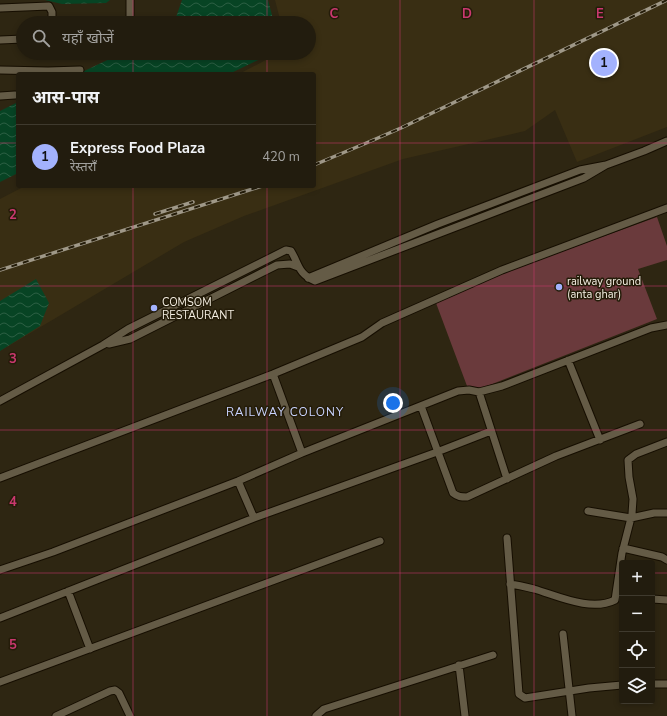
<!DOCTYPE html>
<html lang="hi">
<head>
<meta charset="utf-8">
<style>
	:root { --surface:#221c0e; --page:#2a2517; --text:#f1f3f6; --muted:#a2a19e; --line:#3f3a2e; --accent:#a3b2fd }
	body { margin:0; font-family:"Nunito Sans","Noto Sans Devanagari",sans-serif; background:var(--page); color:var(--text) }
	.controls { position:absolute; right:12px; bottom:12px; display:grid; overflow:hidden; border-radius:4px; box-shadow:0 2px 6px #0003 }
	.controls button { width:36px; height:36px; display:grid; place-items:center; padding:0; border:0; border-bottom:1px solid var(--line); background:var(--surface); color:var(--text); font:20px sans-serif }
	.you { position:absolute; left:393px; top:403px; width:14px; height:14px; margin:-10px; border:3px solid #fff; border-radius:50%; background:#1a73e8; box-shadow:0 0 0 6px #1a73e833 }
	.badge { display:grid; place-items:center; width:26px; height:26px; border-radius:50%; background:var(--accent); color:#111; font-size:13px; font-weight:700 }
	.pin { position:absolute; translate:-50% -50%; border:2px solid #fff; box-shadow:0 1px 4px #0006 }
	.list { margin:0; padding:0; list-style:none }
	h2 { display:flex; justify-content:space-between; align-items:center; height:52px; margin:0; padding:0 16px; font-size:17px }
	h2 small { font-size:13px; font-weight:400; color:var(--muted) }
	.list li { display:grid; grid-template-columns:26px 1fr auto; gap:12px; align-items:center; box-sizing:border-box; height:64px; padding:0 16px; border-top:1px solid var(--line) }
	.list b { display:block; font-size:15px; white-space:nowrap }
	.list p { margin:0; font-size:13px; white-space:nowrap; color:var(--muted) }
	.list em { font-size:13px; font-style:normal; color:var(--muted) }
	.icon { flex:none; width:22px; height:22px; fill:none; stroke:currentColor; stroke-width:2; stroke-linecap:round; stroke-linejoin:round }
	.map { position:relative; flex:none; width:667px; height:716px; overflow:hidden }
	.search { position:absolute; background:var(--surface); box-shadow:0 2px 6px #0003; left:16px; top:16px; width:300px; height:44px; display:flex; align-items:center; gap:10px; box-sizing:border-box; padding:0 14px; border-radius:22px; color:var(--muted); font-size:15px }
	.panel { position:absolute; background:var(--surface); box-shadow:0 2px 6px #0003; left:16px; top:72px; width:300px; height:116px; border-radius:4px }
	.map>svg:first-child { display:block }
	.built { fill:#392e13 }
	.garden { fill:#6a3a3c }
	.water { fill:url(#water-waves) }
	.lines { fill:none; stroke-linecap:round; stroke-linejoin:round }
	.minor-casing { stroke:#160e00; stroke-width:9 }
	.minor { stroke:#645b46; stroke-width:7 }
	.rail-casing { stroke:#9f9888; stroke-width:3.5 }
	.rail { stroke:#241c09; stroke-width:2; stroke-dasharray:6; stroke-linecap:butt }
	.grid { fill:none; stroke:#ca386f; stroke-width:1; stroke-opacity:0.55 }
	.poi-dot { fill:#a3b2fd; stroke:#241c09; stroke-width:1.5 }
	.labels { text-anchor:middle; stroke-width:3; stroke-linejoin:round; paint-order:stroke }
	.poi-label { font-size:11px; fill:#f4eee2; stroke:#241c09; text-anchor:start }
	.neighbourhood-label { font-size:12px; letter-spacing:1px; fill:#c9d3fe; stroke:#241c09 }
	.grid-label { font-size:13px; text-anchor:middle; font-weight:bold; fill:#ca386f; stroke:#241c09; stroke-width:3; stroke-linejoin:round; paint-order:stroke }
</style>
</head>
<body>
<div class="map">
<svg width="667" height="716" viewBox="0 0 667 716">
	<defs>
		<pattern id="water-waves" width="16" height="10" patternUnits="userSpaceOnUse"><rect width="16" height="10" fill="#074424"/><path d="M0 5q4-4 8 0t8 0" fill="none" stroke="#2c5f44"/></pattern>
	</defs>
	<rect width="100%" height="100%" fill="#2e2612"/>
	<path class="built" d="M275,0H667V127L577,162L555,110L525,131L403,159L244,216L184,242L0,351V199L25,186H314V74H239L279,53H309V23H281Z"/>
	<path class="garden" d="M657,217L667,246V260L638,269L657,319L482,388L467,386L436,303L511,270Z"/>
	<path class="water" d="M45,0H110L106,3L62,4Z
		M182,0H268L274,23H174Z
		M122,53H273L229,74H78Z
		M18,102V173L0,182V111Z
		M36,279L49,303L40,326L0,351V301Z"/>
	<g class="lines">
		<g class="minor-casing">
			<path id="minor" d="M0,8L49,6L52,12V23
				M130,23V0
				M0,40L23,39
				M0,70L48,71L80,70
				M0,96L15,95
				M308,278L438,224L580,170L606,165L644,151L667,141
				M109,344L130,339L277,265L290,264L298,267
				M568,360L600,440
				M273,374L302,453
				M479,392L507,479
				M0,401L103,345L128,329L286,250L291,251C299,264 298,274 315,281L584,178L606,165
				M421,406L453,493C458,497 461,497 467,497L556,456L640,424
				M0,478L273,374L362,337L382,323L502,270L667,208
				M238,481L254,518
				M588,511L631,518L654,513H667
				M507,538L519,694L525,698L589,688L622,685
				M623,548L662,557L667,560
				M0,570L53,552L238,481L302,453L458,391L469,390L479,392L502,386L651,328L667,325
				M510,584C518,585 526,587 534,589C558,596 591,612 615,600L622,553L632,514L633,499L629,477L628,460L636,454L667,442
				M68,591L90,649
				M652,599L667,600
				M0,618L254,518L437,452L491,431
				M563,634L572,716
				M459,665L465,716
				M0,682L380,541
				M652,684H667
				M56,716L110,691L115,690L119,693L130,716
				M316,716L324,709L493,655"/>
		</g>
		<use href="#minor" class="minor"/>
		<g class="rail-casing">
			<path id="rail" d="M314,165L364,144L401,128L667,0
				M155,214L193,202
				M0,270L262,186"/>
		</g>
		<use href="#rail" class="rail"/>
	</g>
	<path class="grid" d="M133,0V23M267,0V23M400,0V716M534,0V716M133,53V74M267,53V74M0,143H18M314,143H667M133,186V716M267,186V716M0,286H667M0,430H667M0,573H622M652,573H667"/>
	<g class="poi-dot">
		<circle cx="559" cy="287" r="4"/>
		<circle cx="154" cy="308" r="4"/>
	</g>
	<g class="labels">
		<g class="poi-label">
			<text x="567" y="285">railway ground<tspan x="567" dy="13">(anta ghar)</tspan></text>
			<text x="162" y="306">COMSOM<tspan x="162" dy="13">RESTAURANT</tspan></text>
		</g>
		<g class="neighbourhood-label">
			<text x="285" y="416">RAILWAY COLONY</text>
		</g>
	</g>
	<g class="grid-label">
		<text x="334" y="18">C</text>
		<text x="467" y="18">D</text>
		<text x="600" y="18">E</text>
		<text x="13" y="219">2</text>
		<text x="13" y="363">3</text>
		<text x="13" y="506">4</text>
		<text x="13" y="649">5</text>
	</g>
</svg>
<div class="controls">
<button>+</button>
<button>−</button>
<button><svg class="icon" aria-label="locate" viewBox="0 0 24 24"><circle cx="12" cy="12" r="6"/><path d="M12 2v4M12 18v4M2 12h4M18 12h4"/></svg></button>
<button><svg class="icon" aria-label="layers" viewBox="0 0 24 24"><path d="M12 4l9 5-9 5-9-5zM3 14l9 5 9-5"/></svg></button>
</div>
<div class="you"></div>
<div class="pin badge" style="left:604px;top:63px">1</div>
<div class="search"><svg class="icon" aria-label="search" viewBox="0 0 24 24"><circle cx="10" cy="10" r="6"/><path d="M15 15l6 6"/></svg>यहाँ खोजें</div>
<section class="panel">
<h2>आस-पास<small></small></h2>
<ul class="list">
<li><span class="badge">1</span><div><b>Express Food Plaza</b><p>रेस्तराँ</p></div><em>420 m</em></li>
</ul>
</section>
</div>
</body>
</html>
